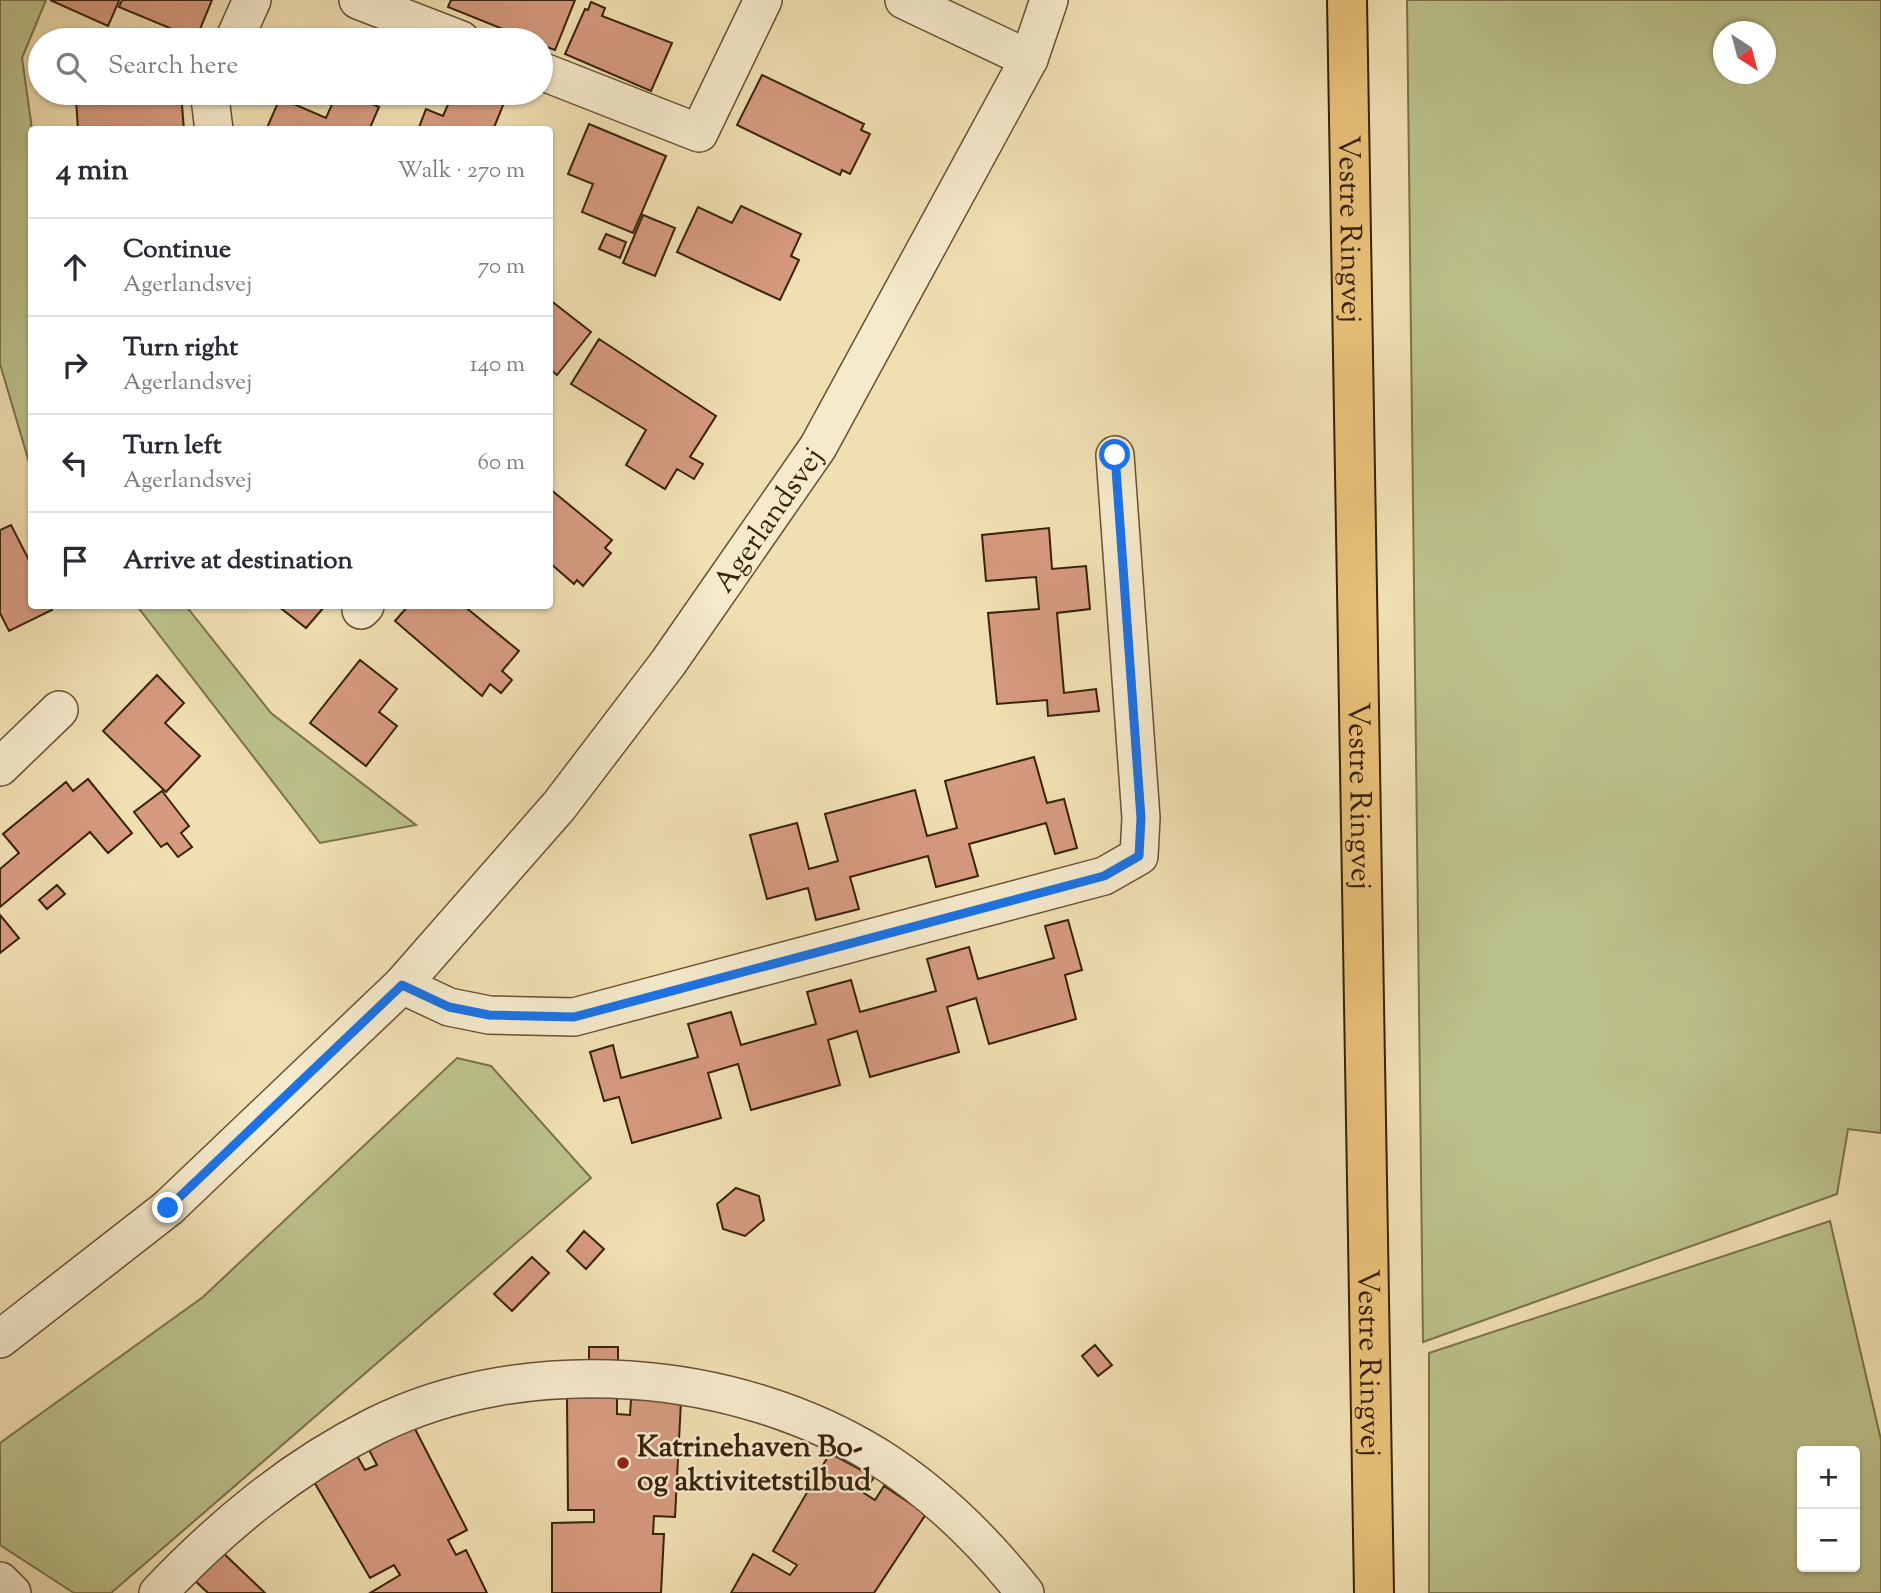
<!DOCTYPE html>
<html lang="en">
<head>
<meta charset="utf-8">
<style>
	:root { --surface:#fff; --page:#f7f7f7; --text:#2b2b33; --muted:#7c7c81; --line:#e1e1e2 }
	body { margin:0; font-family:"Sorts Mill Goudy",serif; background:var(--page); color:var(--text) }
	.controls { position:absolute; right:21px; bottom:21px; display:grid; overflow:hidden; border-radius:7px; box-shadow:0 2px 5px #0004 }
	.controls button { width:63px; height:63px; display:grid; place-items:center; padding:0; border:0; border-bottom:2px solid var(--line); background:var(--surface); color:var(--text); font:35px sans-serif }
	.compass { position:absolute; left:1713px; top:21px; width:63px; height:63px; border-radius:50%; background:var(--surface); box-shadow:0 2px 5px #0004; rotate:144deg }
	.stop { position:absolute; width:21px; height:21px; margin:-16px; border:5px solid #1a73e8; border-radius:50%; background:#fff }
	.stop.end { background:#1a73e8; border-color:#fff; box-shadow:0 2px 7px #0008 }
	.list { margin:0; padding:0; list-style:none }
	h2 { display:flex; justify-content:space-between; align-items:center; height:91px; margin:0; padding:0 28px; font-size:30px }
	h2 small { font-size:23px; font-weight:400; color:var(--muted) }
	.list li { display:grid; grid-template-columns:46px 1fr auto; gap:21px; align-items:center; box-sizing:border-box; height:98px; padding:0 28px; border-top:2px solid var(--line) }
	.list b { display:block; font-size:26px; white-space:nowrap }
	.list p { margin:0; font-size:23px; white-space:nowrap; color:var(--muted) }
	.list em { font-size:23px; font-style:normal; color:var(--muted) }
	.icon { flex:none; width:38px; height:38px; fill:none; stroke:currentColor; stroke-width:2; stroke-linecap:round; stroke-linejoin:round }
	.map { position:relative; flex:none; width:1881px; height:1593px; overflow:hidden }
	.search { position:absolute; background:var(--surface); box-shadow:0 2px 5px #0004; left:28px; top:28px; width:525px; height:77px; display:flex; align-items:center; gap:18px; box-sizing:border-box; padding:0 24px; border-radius:38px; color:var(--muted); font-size:26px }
	.panel { position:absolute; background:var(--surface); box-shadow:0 2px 5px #0004; left:28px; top:126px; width:525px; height:483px; border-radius:7px }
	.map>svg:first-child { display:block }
	.green { fill:#bbc18a; stroke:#7a724a; stroke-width:2; fill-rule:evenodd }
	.building { fill:#d69a7f; stroke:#39220b; stroke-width:2 }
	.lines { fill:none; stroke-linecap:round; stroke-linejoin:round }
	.minor-casing { stroke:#675134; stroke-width:40 }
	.major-casing { stroke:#39220b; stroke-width:42 }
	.minor { stroke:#f5eacc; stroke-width:37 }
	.major { stroke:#e8c078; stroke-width:38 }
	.route { stroke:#1a73e8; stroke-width:9 }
	.poi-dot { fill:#8f2418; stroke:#f5eacc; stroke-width:2.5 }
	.labels { text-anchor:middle; stroke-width:5; stroke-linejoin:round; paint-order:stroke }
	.street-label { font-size:30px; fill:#39220b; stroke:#f5eacc }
	.poi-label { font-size:30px; font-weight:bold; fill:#39220b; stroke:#f5eacc; text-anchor:start }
</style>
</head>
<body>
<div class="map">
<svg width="1881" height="1593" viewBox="0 0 1881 1593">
	<rect width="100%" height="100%" fill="#f0dfb1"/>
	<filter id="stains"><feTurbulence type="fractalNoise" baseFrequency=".00286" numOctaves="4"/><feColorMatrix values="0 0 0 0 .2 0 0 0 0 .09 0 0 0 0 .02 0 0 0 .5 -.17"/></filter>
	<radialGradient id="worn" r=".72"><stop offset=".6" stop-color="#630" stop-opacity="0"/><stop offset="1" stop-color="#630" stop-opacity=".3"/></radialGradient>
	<path class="green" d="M0,0H46L22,58L32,129L31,469L0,364Z
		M1407,0H1881V1133L1848,1129L1837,1194L1423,1342ZM1724,32H1766V74H1724Z
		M137,606H186L271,713L416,825L320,843Z
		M457,1058L491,1066L591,1178L111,1593H74L0,1545V1443L203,1297Z
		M1830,1221L1881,1440V1593H1429V1353ZM1802,1451H1855V1567H1802Z"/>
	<path class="building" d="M50,0H117L119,1L108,26Z
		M122,0H212L196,39L119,7Z
		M451,0H575L555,50L541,45V40H530L448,7Z
		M591,2L605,8L602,16L672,43L651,91L565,54L585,9L588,10Z
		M762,75L864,124L861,130L870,134L850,174L842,170L840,175L737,125Z
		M140,93H181L184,130H78L76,99Z
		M337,93H348L379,107L369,130H266L280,98L326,118Z
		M453,93H508L493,130H418L426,109L443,116Z
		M589,124L666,156L633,233L582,212L593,184L568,174Z
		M741,206L801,234L791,256L799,260L780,300L677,252L698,207L732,223Z
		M643,215L675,228L655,276L623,263Z
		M606,234L626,242L620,258L599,249Z
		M550,300L591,332L557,375L550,369Z
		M599,339L716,416L690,457L703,464L694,479L677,469L665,489L626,465L646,430L571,384Z
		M550,489L612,540L605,548L611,553L583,586L577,580L574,584L550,563Z
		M11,525L32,566V606H51L52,610L9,631L0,613V530Z
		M1049,528L1052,569L1086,566L1090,609L1057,613L1064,693L1096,689L1099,711L1048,716L1047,700L997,704L988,613L1039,609L1036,577L986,581L982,535Z
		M278,606H325L306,628Z
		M408,606H464L519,651L502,671L512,680L501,693L490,684L482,696L395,621Z
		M360,660L397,689L379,712L397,726L366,766L310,723Z
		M157,675L184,703L165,723L200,756L166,792L103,731Z
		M1034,757L1047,803L1064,799L1077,848L1055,854L1046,823L969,844L978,876L936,887L928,856L850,877L859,909L816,920L808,888L767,899L750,835L797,823L809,869L838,861L825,814L915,790L927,836L957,828L945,781Z
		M88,779L132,833L108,853L90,832L0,907V869L19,853L3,834L66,782L73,791Z
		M162,791L189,826L181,833L192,847L178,857L167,843L161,847L134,812Z
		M57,885L65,894L47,909L39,900Z
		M0,915L19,938L0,953Z
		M1068,920L1082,970L1065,975L1076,1019L989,1044L976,998L947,1007L959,1052L870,1077L857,1031L828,1040L840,1085L751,1110L738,1064L708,1073L721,1118L632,1143L619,1097L604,1101L590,1052L613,1045L621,1078L698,1057L688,1024L731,1012L741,1045L816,1024L807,992L851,980L860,1012L936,991L927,959L969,947L978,979L1054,958L1045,926Z
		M736,1188L759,1196L764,1220L745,1236L723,1229L717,1204Z
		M584,1231L604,1249L586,1269L567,1251Z
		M532,1257L549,1273L512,1311L494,1294Z
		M1095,1345L1112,1365L1098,1376L1082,1356Z
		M589,1347H618V1364L589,1365Z
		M617,1396V1414L630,1415L631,1399L681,1401L675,1517L654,1516L653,1534H664L661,1593H552V1523L594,1522V1510H568L567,1397Z
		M414,1427L467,1530L448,1540L456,1555L466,1550L487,1593H370L400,1575L394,1565L370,1578L313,1480L356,1454L365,1470L377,1465L369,1450Z
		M830,1453L874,1477L864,1493L875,1500L884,1486L926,1514L874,1593H731L753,1554L790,1575L797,1565L773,1551Z
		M218,1548L265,1593H208L191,1577Z"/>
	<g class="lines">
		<g class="minor-casing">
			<g id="minor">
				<path d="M358,0L461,40"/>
				<path d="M904,0L1029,59"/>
				<path d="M234,40L252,0"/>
				<path d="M541,71L699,133L763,0"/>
				<path d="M212,93L210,98L214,130"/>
				<path d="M361,610L365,606"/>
				<path d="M0,767L59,710"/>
				<path d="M402,985L449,1007L489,1015L574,1017L1104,876L1139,856L1141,818L1115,455"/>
				<path id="s1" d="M0,1339L168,1208L402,985L559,806L668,663L818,447L1029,59L1049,0"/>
				<path d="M0,1581L12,1593"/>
				<path d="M158,1593C222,1526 291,1468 375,1426C526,1351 736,1368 878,1457C935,1493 983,1540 1025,1593"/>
			</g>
		</g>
		<g class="major-casing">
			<g id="major">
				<path id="s2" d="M1347,0L1374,1593"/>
			</g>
		</g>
		<use href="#minor" class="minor"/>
		<use href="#major" class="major"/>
	</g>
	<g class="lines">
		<path class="route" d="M168,1208L402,985L449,1007L489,1015L574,1017L1104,876L1139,856L1141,818L1115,455"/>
	</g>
	<circle class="poi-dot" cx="623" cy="1463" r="7"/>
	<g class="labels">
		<g class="street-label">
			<text dy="10" stroke="none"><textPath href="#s2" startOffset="229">Vestre Ringvej</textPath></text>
			<text dy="10" stroke="none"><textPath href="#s1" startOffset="1129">Agerlandsvej</textPath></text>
			<text dy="10" stroke="none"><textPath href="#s2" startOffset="796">Vestre Ringvej</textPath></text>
			<text dy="10" stroke="none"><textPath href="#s2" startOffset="1363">Vestre Ringvej</textPath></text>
		</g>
		<g class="poi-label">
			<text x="637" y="1456">Katrinehaven Bo-<tspan x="637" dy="34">og aktivitetstilbud</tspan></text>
		</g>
	</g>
	<rect width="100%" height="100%" filter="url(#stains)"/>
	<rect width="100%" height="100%" fill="url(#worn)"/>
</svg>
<div class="controls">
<button>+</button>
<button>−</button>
</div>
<svg class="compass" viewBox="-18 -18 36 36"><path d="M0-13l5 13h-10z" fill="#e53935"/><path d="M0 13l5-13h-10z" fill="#7c7c81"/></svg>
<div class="stop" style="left:1115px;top:455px"></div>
<div class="stop end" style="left:168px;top:1208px"></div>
<div class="search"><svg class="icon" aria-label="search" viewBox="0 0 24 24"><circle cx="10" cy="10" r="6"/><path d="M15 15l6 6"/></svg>Search here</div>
<section class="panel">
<h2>4 min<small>Walk · 270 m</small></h2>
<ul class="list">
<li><svg class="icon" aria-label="ahead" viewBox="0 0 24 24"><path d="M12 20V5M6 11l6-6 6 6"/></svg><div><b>Continue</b><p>Agerlandsvej</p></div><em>70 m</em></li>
<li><svg class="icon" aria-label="right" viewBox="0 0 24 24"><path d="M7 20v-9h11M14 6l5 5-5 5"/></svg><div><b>Turn right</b><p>Agerlandsvej</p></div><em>140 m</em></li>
<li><svg class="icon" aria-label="left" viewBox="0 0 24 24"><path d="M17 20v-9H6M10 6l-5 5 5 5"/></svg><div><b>Turn left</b><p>Agerlandsvej</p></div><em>60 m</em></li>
<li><svg class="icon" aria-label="arrive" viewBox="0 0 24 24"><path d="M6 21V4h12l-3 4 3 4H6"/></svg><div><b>Arrive at destination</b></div></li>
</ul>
</section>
</div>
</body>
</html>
